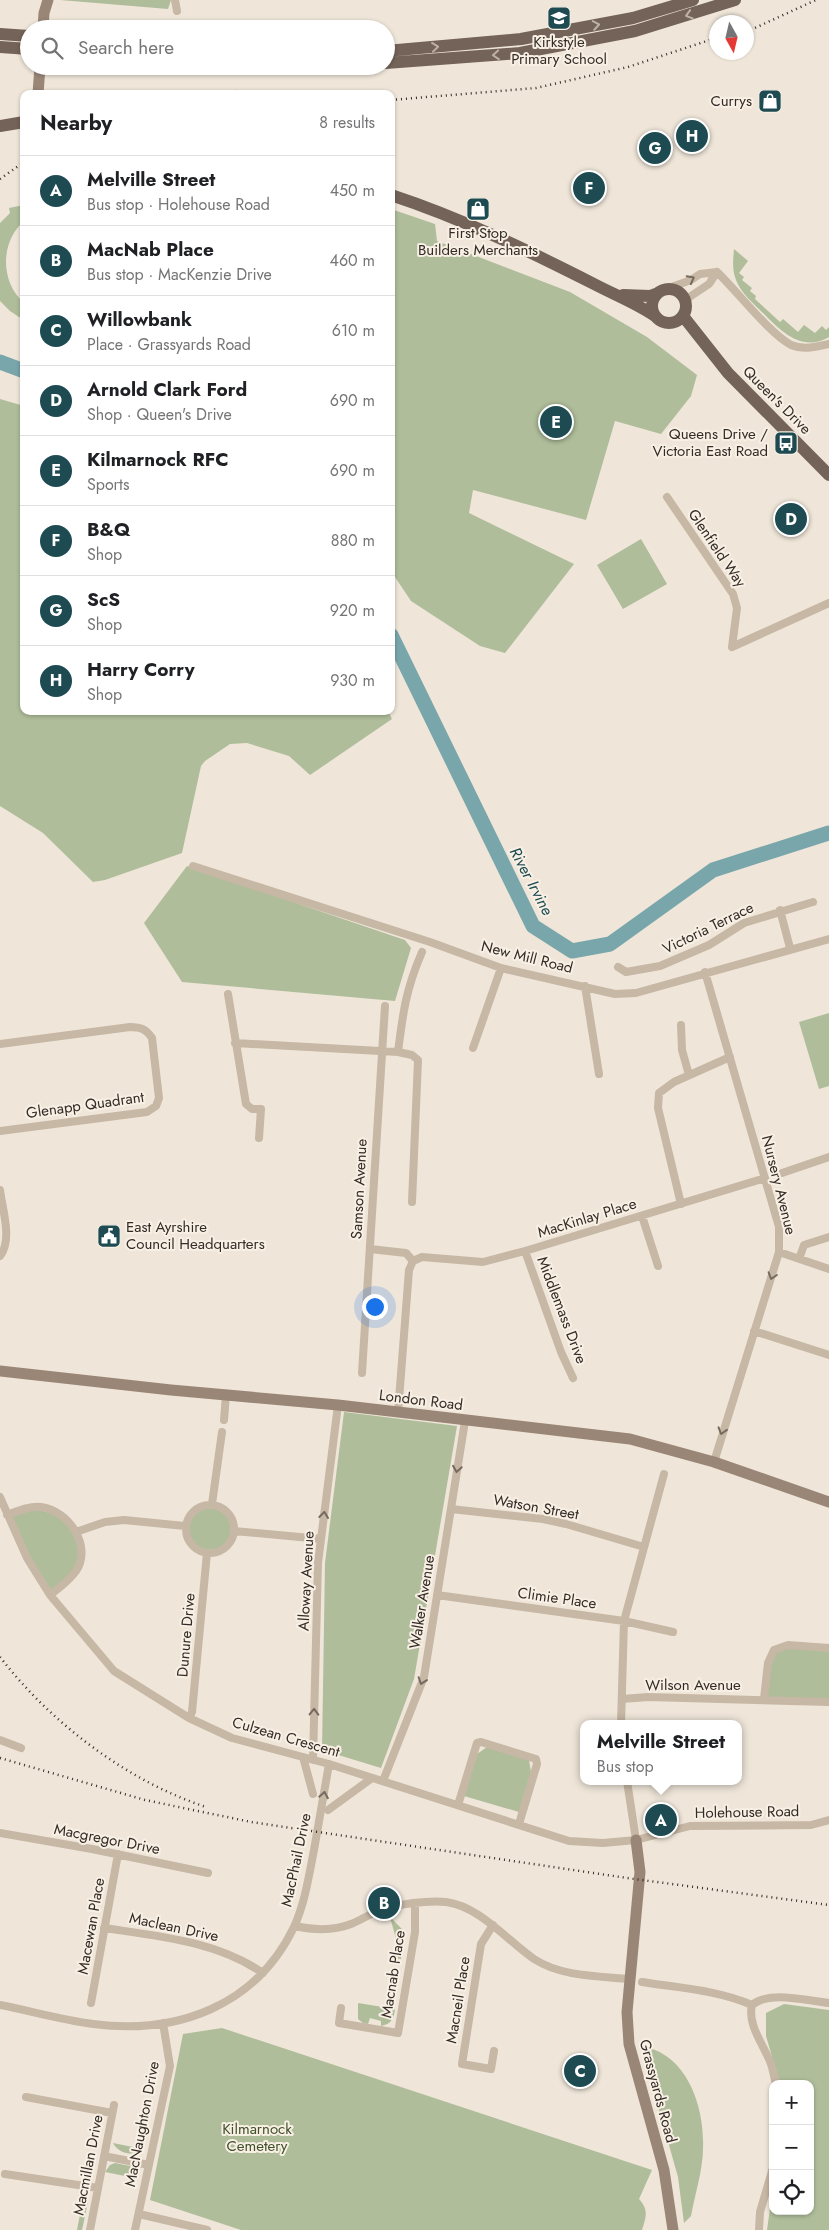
<!DOCTYPE html>
<html lang="en">
<head>
<meta charset="utf-8">
<style>
	:root { --surface:#fff; --page:#f6f6f6; --text:#202124; --muted:#757577; --line:#e0e0e0; --accent:#1e4b52 }
	body { margin:0; font-family:Jost,sans-serif; background:var(--page); color:var(--text) }
	.controls { position:absolute; right:15px; bottom:15px; display:grid; overflow:hidden; border-radius:10px; box-shadow:0 1px 4px #0004 }
	.controls button { width:45px; height:45px; display:grid; place-items:center; padding:0; border:0; border-bottom:1px solid var(--line); background:var(--surface); color:var(--text); font:25px sans-serif }
	.compass { position:absolute; left:709px; top:15px; width:45px; height:45px; border-radius:50%; background:var(--surface); box-shadow:0 1px 4px #0004; rotate:172deg }
	.you { position:absolute; left:374px; top:1306px; width:18px; height:18px; margin:-12px; border:4px solid #fff; border-radius:50%; background:#1a73e8; box-shadow:0 0 0 8px #1a73e833 }
	.badge { display:grid; place-items:center; width:32px; height:32px; border-radius:50%; background:var(--accent); color:#fff; font-size:16px; font-weight:700 }
	.pin { position:absolute; translate:-50% -50%; border:2px solid #fff; box-shadow:0 1px 5px #0006 }
	.popup { position:absolute; left:580px; top:1720px; width:162px; height:65px; box-sizing:border-box; display:grid; place-content:center; border-radius:10px; background:var(--surface); filter:drop-shadow(0 1px 4px #0005); font-size:16px; white-space:nowrap; color:var(--muted) }
	.popup b { font-size:19px; color:var(--text) }
	.popup::after { content:''; position:absolute; left:50%; top:100%; margin-left:-10px; border:10px solid transparent; border-top-color:var(--surface) }
	.list { margin:0; padding:0; list-style:none }
	h2 { display:flex; justify-content:space-between; align-items:center; height:65px; margin:0; padding:0 20px; font-size:21px }
	h2 small { font-size:16px; font-weight:400; color:var(--muted) }
	.list li { display:grid; grid-template-columns:32px 1fr auto; gap:15px; align-items:center; box-sizing:border-box; height:70px; padding:0 20px; border-top:1px solid var(--line) }
	.list b { display:block; font-size:19px; white-space:nowrap }
	.list p { margin:0; font-size:16px; white-space:nowrap; color:var(--muted) }
	.list em { font-size:16px; font-style:normal; color:var(--muted) }
	.icon { flex:none; width:28px; height:28px; fill:none; stroke:currentColor; stroke-width:2; stroke-linecap:round; stroke-linejoin:round }
	.map { position:relative; flex:none; width:829px; height:2230px; overflow:hidden }
	.search { position:absolute; background:var(--surface); box-shadow:0 1px 4px #0004; left:20px; top:20px; width:375px; height:55px; display:flex; align-items:center; gap:12px; box-sizing:border-box; padding:0 18px; border-radius:28px; color:var(--muted); font-size:19px }
	.panel { position:absolute; background:var(--surface); box-shadow:0 1px 4px #0004; left:20px; top:90px; width:375px; height:625px; border-radius:10px }
	.map>svg:first-child { display:block }
	.green { fill:#afbd9a }
	.lines { fill:none; stroke-linecap:round; stroke-linejoin:round }
	.river { stroke:#79a6ab; stroke-width:15 }
	.street { stroke:#c7b7a5; stroke-width:8 }
	.secondary { stroke:#9a8677; stroke-width:11 }
	.primary { stroke:#746358; stroke-width:12 }
	.rail { stroke:#332b26; stroke-width:2.5; stroke-dasharray:1 4; stroke-linecap:butt }
	.oneway { stroke:#bdb1a5 }
	.oneway2 { stroke:#766a5f }
	.labels { text-anchor:middle; stroke-width:4; stroke-linejoin:round; paint-order:stroke }
	.poi-label { font-size:15px; fill:#332b26; stroke:#f8f0e4 }
	.street-label { font-size:15px; fill:#332b26; stroke:#f8f0e4 }
	.park-label { font-size:15px; fill:#40502b; stroke:#f8f0e4 }
	.water-label { font-size:16px; font-style:italic; fill:#1e4b52; stroke:#f8f0e4 }
</style>
</head>
<body>
<div class="map">
<svg width="829" height="2230" viewBox="0 0 829 2230">
	<rect width="100%" height="100%" fill="#efe6d9"/>
	<path class="green" d="M60,0H171L168,9Z
		M24,205V221C0,242 0,282 24,303V323L22,319L10,311L0,301V223L10,213L9,208Z
		M391,209L435,224L437,241L570,292L647,337L697,375L691,396L661,434L615,421L586,520L473,490L469,513L574,564L505,653L480,646L411,601L391,571Z
		M734,249L748,261L739,273L744,277L742,280L752,288L750,291L756,296L755,299L780,322L783,319L798,332L804,325L815,333L822,326L826,330L829,327V337C802,353 781,331 763,313C753,303 741,293 736,280C732,270 733,260 734,249Z
		M0,399L24,406V711H388L392,719L310,775L289,756L247,743L230,744L205,761L201,766L182,853L105,880L93,882L43,833L0,806Z
		M641,539L667,584L623,609L597,565Z
		M187,866L405,940L411,948L395,1001L182,982L144,923Z
		M829,1013V1086L819,1089L799,1022Z
		M344,1412L457,1426L414,1679L381,1768L322,1750L325,1563Z
		M29,1507L64,1517L80,1543L77,1570L50,1595L7,1515Z
		M189 1529a21 21 0 1 1 42 0a21 21 0 1 1-42 0Z
		M788,1645L829,1648V1702L764,1699L774,1650Z
		M487,1747L529,1760L531,1772L519,1812L464,1796L477,1754Z
		M390,1917L405,1932L401,1959L393,1958L396,1939Z
		M358,2003L395,2009C394,2019 391,2024 381,2026V2021L370,2018L368,2024L363,2023L358,2019Z
		M784,2004L829,2010V2230H767L773,2186V2211H810V2084H780L766,2036V2013Z
		M222,2028L652,2170L639,2199C649,2210 646,2217 642,2230H241L150,2200L183,2034Z
		M641,2046C687,2053 705,2107 703,2148C703,2170 695,2194 691,2216L684,2223L678,2177Z
		M113,2143L143,2149C133,2157 119,2154 113,2143Z
		M115,2163L130,2166L135,2172V2178L105,2172L110,2165Z
		M84,2194L88,2202L82,2230H77Z"/>
	<g class="lines">
		<path class="river" d="M0,362L24,371
			M391,635L533,926L572,951L610,944L713,870L829,833"/>
		<path class="street" d="M175,0L177,11
			M717,272C737,291 769,333 791,345C803,350 817,347 829,344
			M666,289L691,280L700,274L717,272
			M685,300L709,284L717,272
			M667,497L733,594L737,608L732,647
			M732,647L829,603
			M193,866L430,942L501,968L615,994L636,993L829,939
			M780,910L790,948
			M618,967L626,972L660,966L709,945L744,923L813,902
			M705,972L779,1227V1252L714,1462
			M585,986L599,1074
			M228,994L246,1104L252,1109H261L259,1138
			M681,1025L682,1050L689,1075
			M235,1043L398,1052L412,1055L418,1060L412,1202
			M0,1044L130,1027C141,1027 146,1029 152,1038L159,1098L156,1106L147,1112L0,1131
			M473,1048L501,968
			M398,1052C403,1012 406,989 422,952
			M782,1173L829,1157
			M0,1190C2,1208 13,1240 0,1256
			M681,1204L658,1108L659,1093L674,1082L730,1057
			M642,1216L658,1266
			M370,1249L406,1253L413,1261
			M525,1251L561,1352L573,1378
			M779,1252L829,1269
			M799,1259L804,1245L829,1237
			M413,1261L422,1257L483,1262L525,1251L765,1178
			M754,1331L829,1355
			M362,1373L385,1006
			M398,1413L409,1270L413,1261
			M224,1420L226,1395
			M0,1497L27,1558L50,1595L114,1671L189,1718L232,1738L329,1764L569,1841L603,1843L636,1840L690,1826L811,1825L829,1820
			M212,1504L222,1432
			M186 1529a24 24 0 1 1 48 0a24 24 0 1 1-48 0Z
			M451,1509L543,1519L566,1524L644,1547
			M7,1515C18,1511 29,1506 41,1507C68,1510 93,1546 76,1571C69,1581 59,1588 50,1595
			M234,1531L321,1539
			M76,1532L105,1522L124,1520L185,1526
			M437,1595L624,1621L673,1632
			M622,1699L648,1697L829,1702
			M764,1699L768,1663L774,1650L788,1645L829,1648
			M189,1718L192,1712L207,1553
			M621,1724L624,1621L664,1474
			M0,1740L21,1748
			M303,1757L313,1794
			M313,1760L318,1563L338,1405
			M383,1781L424,1677L465,1421
			M627,1781L636,1840
			M458,1805L477,1743L481,1742L536,1759L537,1764L519,1824
			M328,1810L372,1778
			M0,1833L92,1849L208,1873
			M493,1925L481,1944L462,2064L491,2069L494,2051
			M295,1926C313,1930 333,1931 351,1924C361,1920 371,1913 382,1910C397,1904 429,1900 446,1902C479,1906 508,1941 534,1959C562,1977 598,1976 630,1979
			M104,1928C158,1936 216,1941 263,1973
			M642,1982C679,1988 718,1990 752,2005
			M91,2003L118,1854
			M0,2005C31,2011 62,2020 93,2024C177,2035 256,2006 294,1927C305,1903 309,1875 314,1850C319,1821 324,1792 329,1764
			M752,2005C747,2025 764,2045 771,2064C773,2070 774,2077 776,2084
			M752,2005C769,1990 808,2001 829,2003
			M341,2008L339,2023L398,2033L415,1932V1904
			M26,2097L112,2113
			M104,2156L149,2165
			M5,2174L98,2188
			M139,2214L207,2230
			M90,2230L114,2105
			M135,2230L170,2066L163,2023
			M759,2230L760,2212L773,2168"/>
		<path class="secondary" d="M43,29L44,13L48,0
			M38,94L40,66
			M0,1371L171,1390L338,1405L630,1439L714,1462L829,1502
			M636,1840L640,1872L627,2012L629,2044L664,2170L673,2230"/>
		<path class="primary" d="M0,34L29,36
			M0,47L29,49
			M386,51L521,39L633,18L693,0
			M386,63L520,53L635,31L735,0
			M0,126L24,122
			M391,195C461,218 529,251 594,284C615,295 636,303 655,316
			M652 306a17 17 0 1 1 34 0a17 17 0 1 1-34 0Z
			M623,295L650,296L658,293
			M683,316L728,373L829,475"/>
		<path class="rail" d="M746,32L816,0
			M180,94L234,91L266,94
			M391,100L536,88L628,67L716,38
			M0,179L24,162
			M0,1657C51,1723 127,1781 206,1807
			M0,1758L145,1800L251,1822L627,1878L829,1905"/>
	</g>
	<defs><path id="oneway-chevron" d="M-2-3.5L2.5 0L-2 3.5" fill="none" stroke-width="1.6" stroke-linecap="round" stroke-linejoin="round" transform="scale(1.25)"/></defs>
	<g class="oneway">
		<use href="#oneway-chevron" transform="translate(689 15) rotate(163)"/>
		<use href="#oneway-chevron" transform="translate(596 25) rotate(-10)"/>
		<use href="#oneway-chevron" transform="translate(435 47) rotate(-6)"/>
		<use href="#oneway-chevron" transform="translate(496 55) rotate(176)"/>
	</g>
	<g class="oneway2">
		<use href="#oneway-chevron" transform="translate(691 279) rotate(-28)"/>
		<use href="#oneway-chevron" transform="translate(772 1276) rotate(108)"/>
		<use href="#oneway-chevron" transform="translate(722 1431) rotate(107)"/>
		<use href="#oneway-chevron" transform="translate(457 1469) rotate(99)"/>
		<use href="#oneway-chevron" transform="translate(324 1515) rotate(-83)"/>
		<use href="#oneway-chevron" transform="translate(422 1681) rotate(109)"/>
		<use href="#oneway-chevron" transform="translate(314 1712) rotate(-89)"/>
		<use href="#oneway-chevron" transform="translate(324 1795) rotate(-80)"/>
	</g>
	<defs>
		<g id="school-square" transform="scale(1.25)"><rect x="-9" y="-9" width="18" height="18" rx="4" fill="#1e4b52" stroke="#f8f0e4"/><path d="M0-5L7-2L0 1L-7-2ZM-4 1L0 2.5L4 1V4Q0 6-4 4Z" fill="#fff"/></g>
		<g id="shop-square" transform="scale(1.25)"><rect x="-9" y="-9" width="18" height="18" rx="4" fill="#1e4b52" stroke="#f8f0e4"/><path d="M-5-2.5h2.3a2.7 3.5 0 0 1 5.4 0H5L5.5 6h-11ZM-1.5-2.5h3a1.5 2.3 0 0 0-3 0Z" fill="#fff"/></g>
		<g id="bus-square" transform="scale(1.25)"><rect x="-9" y="-9" width="18" height="18" rx="4" fill="#1e4b52" stroke="#f8f0e4"/><path d="M-5-6H5V4H4V6H2V4H-2V6H-4V4H-5ZM-3.5-4V0h7V-4ZM-3.5 1.2v1.5H-2V1.2ZM2 1.2v1.5H3.5V1.2Z" fill="#fff"/></g>
		<g id="civic-square" transform="scale(1.25)"><rect x="-9" y="-9" width="18" height="18" rx="4" fill="#1e4b52" stroke="#f8f0e4"/><path d="M-.6-6.5H3V-4.5H.6V-3L4-1V1h2V6H-6V1h2V-1L-.6-3ZM-1.2 2.5V6h2.4V2.5Z" fill="#fff"/></g>
	</defs>
	<g fill-rule="evenodd">
		<use href="#school-square" x="559" y="18"/>
		<use href="#shop-square" x="770" y="101"/>
		<use href="#shop-square" x="478" y="209"/>
		<use href="#bus-square" x="786" y="443"/>
		<use href="#civic-square" x="109" y="1236"/>
	</g>
	<g class="labels">
		<g class="poi-label">
			<text x="559" y="47">Kirkstyle<tspan x="559" dy="17">Primary School</tspan></text>
			<text x="752" y="106" text-anchor="end">Currys</text>
			<text x="478" y="238">First Stop<tspan x="478" dy="17">Builders Merchants</tspan></text>
			<text x="768" y="439" text-anchor="end">Queens Drive /<tspan x="768" dy="17">Victoria East Road</tspan></text>
			<text x="126" y="1232" text-anchor="start">East Ayrshire<tspan x="126" dy="17">Council Headquarters</tspan></text>
		</g>
		<g class="street-label">
			<text transform="translate(777 400) rotate(45)" y="5">Queen's Drive</text>
			<text transform="translate(717 548) rotate(56)" y="5">Glenfield Way</text>
			<text transform="translate(708 928) rotate(-26)" y="5">Victoria Terrace</text>
			<text transform="translate(527 957) rotate(14)" y="5">New Mill Road</text>
			<text transform="translate(85 1105) rotate(-8)" y="5">Glenapp Quadrant</text>
			<text transform="translate(779 1185) rotate(76)" y="5">Nursery Avenue</text>
			<text transform="translate(359 1189) rotate(-87)" y="5">Samson Avenue</text>
			<text transform="translate(587 1218) rotate(-17)" y="5">MacKinlay Place</text>
			<text transform="translate(562 1310) rotate(69)" y="5">Middlemass Drive</text>
			<text transform="translate(421 1400) rotate(7)" y="5">London Road</text>
			<text transform="translate(536 1507) rotate(10)" y="5">Watson Street</text>
			<text transform="translate(306 1581) rotate(-87)" y="5">Alloway Avenue</text>
			<text transform="translate(557 1598) rotate(8)" y="5">Climie Place</text>
			<text transform="translate(422 1602) rotate(-81)" y="5">Walker Avenue</text>
			<text transform="translate(186 1635) rotate(-85)" y="5">Dunure Drive</text>
			<text x="693" y="1690">Wilson Avenue</text>
			<text transform="translate(286 1737) rotate(16)" y="5">Culzean Crescent</text>
			<text transform="translate(747 1812) rotate(-1)" y="5">Holehouse Road</text>
			<text transform="translate(107 1839) rotate(11)" y="5">Macgregor Drive</text>
			<text transform="translate(296 1860) rotate(-78)" y="5">MacPhail Drive</text>
			<text transform="translate(91 1926) rotate(-80)" y="5">Macewan Place</text>
			<text transform="translate(174 1927) rotate(12)" y="5">Maclean Drive</text>
			<text transform="translate(393 1974) rotate(-81)" y="5">Macnab Place</text>
			<text transform="translate(458 2000) rotate(-81)" y="5">Macneil Place</text>
			<text transform="translate(658 2091) rotate(75)" y="5">Grassyards Road</text>
			<text transform="translate(142 2124) rotate(-79)" y="5">MacNaughton Drive</text>
			<text transform="translate(88 2165) rotate(-79)" y="5">Macmillan Drive</text>
		</g>
		<g class="park-label">
			<text x="257" y="2134">Kilmarnock<tspan x="257" dy="17">Cemetery</tspan></text>
		</g>
		<g class="water-label">
			<text transform="translate(532 881) rotate(62)" y="6">River Irvine</text>
		</g>
	</g>
</svg>
<div class="controls">
<button>+</button>
<button>−</button>
<button><svg class="icon" aria-label="locate" viewBox="0 0 24 24"><circle cx="12" cy="12" r="6"/><path d="M12 2v4M12 18v4M2 12h4M18 12h4"/></svg></button>
</div>
<svg class="compass" viewBox="-18 -18 36 36"><path d="M0-13l5 13h-10z" fill="#e53935"/><path d="M0 13l5-13h-10z" fill="#757577"/></svg>
<div class="you"></div>
<div class="pin badge" style="left:661px;top:1820px">A</div>
<div class="popup"><b>Melville Street</b>Bus stop</div>
<div class="pin badge" style="left:384px;top:1903px">B</div>
<div class="pin badge" style="left:580px;top:2071px">C</div>
<div class="pin badge" style="left:791px;top:519px">D</div>
<div class="pin badge" style="left:556px;top:422px">E</div>
<div class="pin badge" style="left:589px;top:188px">F</div>
<div class="pin badge" style="left:655px;top:148px">G</div>
<div class="pin badge" style="left:692px;top:136px">H</div>
<div class="search"><svg class="icon" aria-label="search" viewBox="0 0 24 24"><circle cx="10" cy="10" r="6"/><path d="M15 15l6 6"/></svg>Search here</div>
<section class="panel">
<h2>Nearby<small>8 results</small></h2>
<ul class="list">
<li><span class="badge">A</span><div><b>Melville Street</b><p>Bus stop · Holehouse Road</p></div><em>450 m</em></li>
<li><span class="badge">B</span><div><b>MacNab Place</b><p>Bus stop · MacKenzie Drive</p></div><em>460 m</em></li>
<li><span class="badge">C</span><div><b>Willowbank</b><p>Place · Grassyards Road</p></div><em>610 m</em></li>
<li><span class="badge">D</span><div><b>Arnold Clark Ford</b><p>Shop · Queen's Drive</p></div><em>690 m</em></li>
<li><span class="badge">E</span><div><b>Kilmarnock RFC</b><p>Sports</p></div><em>690 m</em></li>
<li><span class="badge">F</span><div><b>B&amp;Q</b><p>Shop</p></div><em>880 m</em></li>
<li><span class="badge">G</span><div><b>ScS</b><p>Shop</p></div><em>920 m</em></li>
<li><span class="badge">H</span><div><b>Harry Corry</b><p>Shop</p></div><em>930 m</em></li>
</ul>
</section>
</div>
</body>
</html>
